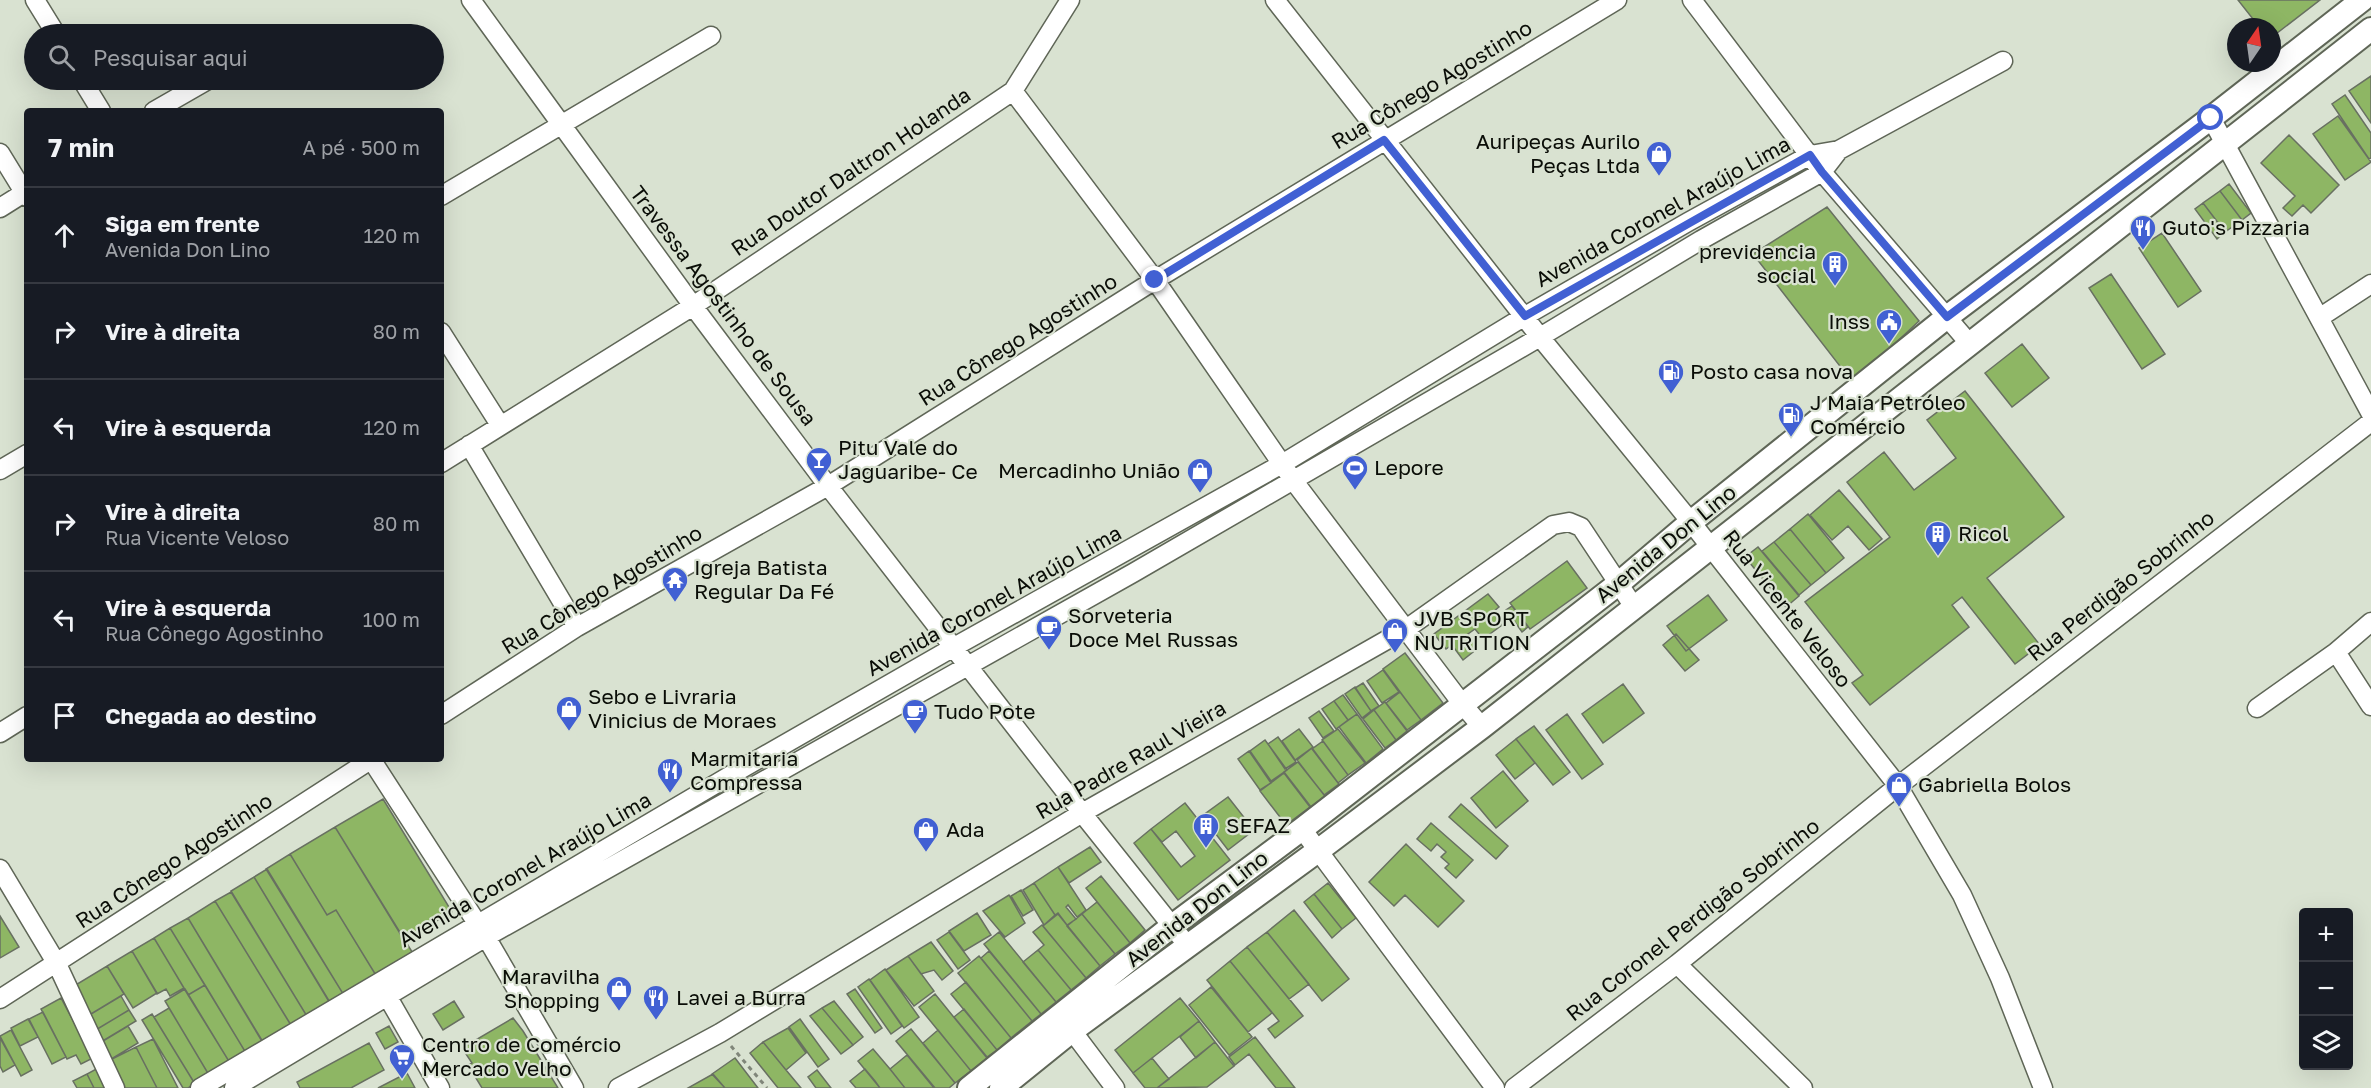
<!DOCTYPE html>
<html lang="pt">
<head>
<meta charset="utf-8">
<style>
	:root { --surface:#171b24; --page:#20242c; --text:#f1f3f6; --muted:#9ea1a6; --line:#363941 }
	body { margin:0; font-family:"Golos Text",sans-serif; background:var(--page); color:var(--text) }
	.controls { position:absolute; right:18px; bottom:18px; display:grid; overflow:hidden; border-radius:6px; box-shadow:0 6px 24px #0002 }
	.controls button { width:54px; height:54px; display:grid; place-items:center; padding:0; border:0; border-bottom:2px solid var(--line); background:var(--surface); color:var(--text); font:30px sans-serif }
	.compass { position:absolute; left:2227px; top:18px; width:54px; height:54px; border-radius:50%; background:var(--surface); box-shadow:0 6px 24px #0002; rotate:13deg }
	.stop { position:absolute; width:18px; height:18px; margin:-14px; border:4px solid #4160d3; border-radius:50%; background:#fff }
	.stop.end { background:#4160d3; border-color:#fff; box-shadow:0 2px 6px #0008 }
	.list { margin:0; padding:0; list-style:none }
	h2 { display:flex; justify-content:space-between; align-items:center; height:78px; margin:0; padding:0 24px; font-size:26px }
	h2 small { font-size:20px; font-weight:400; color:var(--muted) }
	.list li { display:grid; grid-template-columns:39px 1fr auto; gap:18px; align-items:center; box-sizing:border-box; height:96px; padding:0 24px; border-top:2px solid var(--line) }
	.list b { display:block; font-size:22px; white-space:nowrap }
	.list p { margin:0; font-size:20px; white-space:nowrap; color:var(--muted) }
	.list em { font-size:20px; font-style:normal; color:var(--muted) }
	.icon { flex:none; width:33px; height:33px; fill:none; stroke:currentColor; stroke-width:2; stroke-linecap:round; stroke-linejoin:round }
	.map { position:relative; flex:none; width:2371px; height:1088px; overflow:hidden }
	.search { position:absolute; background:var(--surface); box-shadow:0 6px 24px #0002; left:24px; top:24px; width:420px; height:66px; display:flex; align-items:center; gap:15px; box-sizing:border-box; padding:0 21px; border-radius:33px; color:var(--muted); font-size:22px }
	.panel { position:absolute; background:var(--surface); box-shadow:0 6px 24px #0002; left:24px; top:108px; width:420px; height:654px; border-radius:6px }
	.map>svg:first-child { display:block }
	.building { fill:#8eb664; stroke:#687061; stroke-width:1.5 }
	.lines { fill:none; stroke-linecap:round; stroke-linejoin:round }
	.minor-casing { stroke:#5f6657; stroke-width:21 }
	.major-casing { stroke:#5f6657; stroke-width:26 }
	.path { stroke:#80867a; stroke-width:3; stroke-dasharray:4.5 4.5; stroke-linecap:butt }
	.minor { stroke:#fff; stroke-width:18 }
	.major { stroke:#fff; stroke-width:22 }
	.route { stroke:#4160d3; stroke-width:8 }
	.labels { text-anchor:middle; stroke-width:4.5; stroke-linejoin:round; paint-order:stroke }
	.street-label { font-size:21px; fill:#0a0d07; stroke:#d9e2d1 }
	.poi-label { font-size:21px; fill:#0a0d07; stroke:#d9e2d1; text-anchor:start }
</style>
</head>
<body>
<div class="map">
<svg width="2371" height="1088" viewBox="0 0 2371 1088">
	<rect width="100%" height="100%" fill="#d9e2d1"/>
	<path class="building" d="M2238,0H2320L2272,37V27H2253L2257,24Z
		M2371,76V123L2349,91Z
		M2345,95L2371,133V158L2369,159L2332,104Z
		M2338,116L2371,162L2345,180L2313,134Z
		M2289,135L2339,185L2311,213L2303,205L2292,216L2283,208L2295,196L2261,163Z
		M2229,184L2251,213L2242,220L2220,191Z
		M2220,191L2242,220L2225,232L2203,203Z
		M2203,203L2225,232L2217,239L2195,209Z
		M1827,207L1919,321L1853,383L1753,254Z
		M2162,233L2201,291L2178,307L2139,248Z
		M2111,274L2165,354L2142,369L2089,288Z
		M2022,344L2049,378L2012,407L1985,373Z
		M1965,391L2064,517L1987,578L2040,645L2015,664L1962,597L1952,605L1969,627L1870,705L1852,683L1863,675L1805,602L1890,537L1847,482L1884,452L1914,490L1956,458L1927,420Z
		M1839,490L1882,539L1869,550L1848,526L1832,540L1810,515Z
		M1808,514L1844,558L1826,573L1790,529Z
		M1790,529L1826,573L1811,585L1774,542Z
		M1774,542L1811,585L1799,595L1762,551Z
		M1758,547L1799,596L1786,607L1745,557Z
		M1567,561L1587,588L1530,629L1510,603Z
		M1488,594L1499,607L1493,612L1502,625L1483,639L1475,629L1468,634L1478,648L1463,660L1452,645L1446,649L1434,634Z
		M1708,595L1727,620L1686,651L1667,626Z
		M1512,606L1528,627L1522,632L1506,610Z
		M1676,634L1699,660L1685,671L1663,645Z
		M1405,653L1443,703L1421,720L1383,669Z
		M1383,670L1399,692L1382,703L1367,681Z
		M1363,683L1379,706L1371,711L1355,688Z
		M1623,684L1644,713L1603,743L1582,714Z
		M1355,687L1371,711L1362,718L1345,694Z
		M1400,692L1421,720L1407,730L1386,703Z
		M1343,695L1357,714L1348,720L1334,701Z
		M1334,701L1348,720L1336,729L1322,709Z
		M1385,702L1407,731L1396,740L1374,710Z
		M1374,710L1396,740L1385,748L1363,719Z
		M1319,711L1334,731L1323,738L1309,718Z
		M1357,714L1383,749L1366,763L1339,727Z
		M1567,714L1603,764L1582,779L1546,730Z
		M1534,726L1570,772L1553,785L1516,739Z
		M1299,729L1313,747L1295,760L1282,741Z
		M1338,729L1365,763L1348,775L1322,740Z
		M1278,737L1296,762L1285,769L1268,744Z
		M1516,739L1535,763L1515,779L1496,755Z
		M1265,740L1287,770L1271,781L1250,751Z
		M1323,741L1348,775L1338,783L1312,749Z
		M1312,748L1339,784L1324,795L1297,760Z
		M1249,751L1271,783L1260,790L1238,759Z
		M1298,762L1325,796L1311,807L1284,772Z
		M1503,771L1528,801L1496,828L1471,798Z
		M1284,773L1310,807L1286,825L1260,791Z
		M1228,797L1254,830L1228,850L1202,816Z
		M383,799L452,912L404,940L335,827Z
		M1185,803L1230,860L1178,900L1134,843L1151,829L1181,867L1195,856L1176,831L1162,842L1151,829Z
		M1461,804L1508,846L1496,859L1449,817Z
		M1431,823L1473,860L1456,878L1445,868L1449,864L1441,857L1446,852L1437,844L1431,851L1417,839Z
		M335,827L414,955L377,977L336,910L327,915L290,854Z
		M1406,844L1464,901L1438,927L1405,895L1394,906L1369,882Z
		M1090,847L1101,862L1069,883L1058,867Z
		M290,854L327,915L336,910L377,977L345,997L266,869Z
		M1058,867L1086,910L1077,917L1068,905L1066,907L1076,919L1067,925L1058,913L1055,915L1034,883Z
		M267,869L345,997L331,1005L254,877Z
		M1101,876L1145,930L1130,943L1086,888Z
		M254,877L331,1004L308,1018L231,891Z
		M1034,883L1055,915L1044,925L1023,890Z
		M1328,883L1356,918L1342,929L1314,894Z
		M1021,890L1033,910L1023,916L1011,896Z
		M231,892L308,1018L292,1027L215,901Z
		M1314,894L1342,929L1332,938L1304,902Z
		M1009,895L1025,923L1005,937L983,911Z
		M215,901L291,1025L263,1042L188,918Z
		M1097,902L1130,943L1115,954L1082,914Z
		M1294,910L1349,979L1322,1001L1267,932Z
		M977,913L991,935L964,951L949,931Z
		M1058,914L1100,966L1086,978L1043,926Z
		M1082,914L1115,954L1100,966L1067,926Z
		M0,916L19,947L0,958Z
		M188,918L263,1043L246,1053L170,928Z
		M1042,925L1086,978L1071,990L1038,950L1044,945L1033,932Z
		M170,928L205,985L188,995L154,938Z
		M949,932L970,960L958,969L937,940Z
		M999,932L1056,1002L1041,1014L984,944Z
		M1267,932L1309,984L1289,999L1247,947Z
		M154,938L184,988L170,996L166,989L157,994L132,951Z
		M931,942L953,971L942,980L934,970L921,974L908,956Z
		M1247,947L1303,1016L1275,1038L1268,1029L1279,1021L1230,961Z
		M1038,950L1071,990L1056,1002L1023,962Z
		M132,951L157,993L133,1008L107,966Z
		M989,951L1041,1014L1032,1021L981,958Z
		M908,956L934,991L914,1006L886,970Z
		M979,956L1032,1021L1011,1038L958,973Z
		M1230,961L1272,1013L1248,1032L1207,980Z
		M107,966L124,994L86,1017L69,989Z
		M885,969L919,1017L904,1028L870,980Z
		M869,979L902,1026L891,1034L858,987Z
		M966,982L1011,1038L997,1050L951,994Z
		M205,985L246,1053L230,1063L188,995Z
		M1211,987L1252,1037L1229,1055L1189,1005Z
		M185,989L230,1063L209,1075L165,1001Z
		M855,989L882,1028L875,1033L847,994Z
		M935,994L987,1058L971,1071L919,1007Z
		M121,996L129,1010L94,1031L86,1017Z
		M61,998L93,1058L81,1064L76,1055L67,1059L41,1009Z
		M1180,998L1199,1021L1133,1073L1115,1050Z
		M454,1001L464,1017L443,1030L433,1014Z
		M834,1001L863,1037L853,1045L822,1008Z
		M169,1008L209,1075L195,1084L154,1017Z
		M822,1008L853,1045L841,1054L810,1016Z
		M964,1009L997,1050L987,1057L954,1017Z
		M129,1010L136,1021L101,1042L94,1031Z
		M43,1012L66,1057L52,1064L29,1019Z
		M152,1014L195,1084L188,1088H183L142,1020Z
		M513,1018L523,1031L558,1088H482L468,1065L472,1063L462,1048Z
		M28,1019L38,1037L20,1046L11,1028Z
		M800,1019L829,1059L818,1067L789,1027Z
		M1199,1021L1215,1042L1196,1058L1180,1037Z
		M128,1026L138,1043L108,1061L98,1044Z
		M389,1026L398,1042L385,1049L376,1033Z
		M788,1028L806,1053L786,1070L763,1042Z
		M911,1029L955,1083L949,1088H935L896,1041Z
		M11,1030L32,1070L21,1076L0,1036Z
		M938,1030L971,1071L955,1083L923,1043Z
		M1255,1037L1295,1088H1276L1249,1054L1235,1065L1229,1057Z
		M0,1038L15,1065L3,1072L0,1066Z
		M153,1039L178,1088H157L136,1047Z
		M763,1042L786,1070L801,1088H778L750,1053Z
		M1215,1042L1234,1066L1207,1087L1157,1088Z
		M369,1043L384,1070L351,1088H300L297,1082Z
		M136,1047L157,1088H122L108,1061Z
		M873,1049L890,1069L905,1088H880L858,1061Z
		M907,1055L934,1088H905L890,1069Z
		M735,1058L758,1088H725L712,1074Z
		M1152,1058L1169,1079L1157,1088H1145L1133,1073Z
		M100,1067L111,1088H94L87,1074Z
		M865,1069L875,1081L880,1088H856L850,1081Z
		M817,1070L831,1088H816L808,1077Z
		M407,1073L415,1088H378Z
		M87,1074L94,1088H77L73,1081Z
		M713,1074L725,1088H688Z"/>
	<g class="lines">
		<g class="minor-casing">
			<path id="minor" d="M35,0L56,34
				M471,0L693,306L828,486L1082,813L1188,946
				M1275,0L1540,337L1691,522L1898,786L1962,895L2000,978L2043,1088
				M1692,0L1822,172L1969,343
				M82,80L101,111
				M1013,91L1155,280L1293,480L1463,705L1482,727
				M154,111L208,80
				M2211,118L2371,414
				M0,153L27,197
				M441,196L711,36
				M0,208L27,191
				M2319,318L2371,284
				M441,332L500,425
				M469,445L577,627
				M441,463L693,306L1013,91L1070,0
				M0,470L27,454
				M2336,652L2371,706
				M2257,708L2336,652L2371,622
				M441,715L577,627L828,486L1155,280L1617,0
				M0,733L27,716
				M371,759L486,937L574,1088
				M1302,829L1495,1088
				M0,869L57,964L115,1088
				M1677,964L1803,1088
				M382,987L440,1088
				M0,999L372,759
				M1064,1020L1115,1088
				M200,1088L736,772L954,647L1282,464L1525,316L1688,222L1810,155L1839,150L2003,61
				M234,1088L486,937L1133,573L1540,337L1701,240L1822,172L1839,150
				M618,1088L720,1033L1082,813L1406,629L1553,525L1569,522L1581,527L1634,607
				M1514,1088L1677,964L1898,786L2371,422"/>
		</g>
		<g class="major-casing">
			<path id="major" d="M969,1088L1172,926L1302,829L1618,584L1691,522L1947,317L2211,118L2362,0
				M1001,1088L1073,1030L1319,850L1482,727L2371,29"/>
		</g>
		<path class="path" d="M731,1046L767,1088"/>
		<use href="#minor" class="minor"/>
		<use href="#major" class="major"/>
	</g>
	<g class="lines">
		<path class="route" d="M1155,280L1384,140L1525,316L1810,155L1822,172L1947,317L2211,118"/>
	</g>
	<defs>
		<g id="shop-pin" transform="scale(1.35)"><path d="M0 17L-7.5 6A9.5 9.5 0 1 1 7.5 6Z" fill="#4160d3" stroke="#d9e2d1"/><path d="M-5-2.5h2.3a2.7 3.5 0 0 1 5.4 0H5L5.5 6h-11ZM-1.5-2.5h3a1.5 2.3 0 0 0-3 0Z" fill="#fff"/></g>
		<g id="restaurant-pin" transform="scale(1.35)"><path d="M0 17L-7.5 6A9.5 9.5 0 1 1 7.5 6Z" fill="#4160d3" stroke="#d9e2d1"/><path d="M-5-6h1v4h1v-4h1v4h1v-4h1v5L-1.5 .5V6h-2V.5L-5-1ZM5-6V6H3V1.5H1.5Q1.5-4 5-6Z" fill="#fff"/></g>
		<g id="building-pin" transform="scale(1.35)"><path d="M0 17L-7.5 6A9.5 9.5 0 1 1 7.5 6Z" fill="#4160d3" stroke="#d9e2d1"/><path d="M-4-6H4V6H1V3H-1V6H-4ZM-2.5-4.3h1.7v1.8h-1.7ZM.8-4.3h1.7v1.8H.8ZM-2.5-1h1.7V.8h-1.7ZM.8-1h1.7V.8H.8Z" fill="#fff"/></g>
		<g id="civic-pin" transform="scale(1.35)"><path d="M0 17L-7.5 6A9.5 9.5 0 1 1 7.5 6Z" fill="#4160d3" stroke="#d9e2d1"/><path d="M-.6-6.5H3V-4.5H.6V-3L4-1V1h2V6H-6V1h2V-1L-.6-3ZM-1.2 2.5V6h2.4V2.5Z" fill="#fff"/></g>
		<g id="fuel-pin" transform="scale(1.35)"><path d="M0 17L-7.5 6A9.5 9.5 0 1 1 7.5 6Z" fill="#4160d3" stroke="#d9e2d1"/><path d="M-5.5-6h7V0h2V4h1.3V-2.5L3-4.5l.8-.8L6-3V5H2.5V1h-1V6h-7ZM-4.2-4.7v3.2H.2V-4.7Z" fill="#fff"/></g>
		<g id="bar-pin" transform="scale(1.35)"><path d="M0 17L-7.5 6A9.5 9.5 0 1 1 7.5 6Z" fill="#4160d3" stroke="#d9e2d1"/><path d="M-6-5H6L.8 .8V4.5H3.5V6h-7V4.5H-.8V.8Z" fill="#fff"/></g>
		<g id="stadium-pin" transform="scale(1.35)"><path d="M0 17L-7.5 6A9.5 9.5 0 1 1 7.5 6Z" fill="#4160d3" stroke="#d9e2d1"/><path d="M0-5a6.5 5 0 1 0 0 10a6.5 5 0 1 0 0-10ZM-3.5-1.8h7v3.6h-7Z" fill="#fff"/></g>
		<g id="temple-pin" transform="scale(1.35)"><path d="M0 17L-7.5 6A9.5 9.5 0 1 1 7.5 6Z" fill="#4160d3" stroke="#d9e2d1"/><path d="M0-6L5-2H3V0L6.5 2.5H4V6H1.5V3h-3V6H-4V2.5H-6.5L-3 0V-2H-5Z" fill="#fff"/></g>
		<g id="cafe-pin" transform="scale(1.35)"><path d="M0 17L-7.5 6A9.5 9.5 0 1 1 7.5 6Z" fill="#4160d3" stroke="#d9e2d1"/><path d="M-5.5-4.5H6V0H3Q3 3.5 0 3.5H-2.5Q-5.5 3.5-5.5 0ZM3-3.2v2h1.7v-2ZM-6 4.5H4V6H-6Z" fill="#fff"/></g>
		<g id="supermarket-pin" transform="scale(1.35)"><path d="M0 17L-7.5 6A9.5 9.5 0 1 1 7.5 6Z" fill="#4160d3" stroke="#d9e2d1"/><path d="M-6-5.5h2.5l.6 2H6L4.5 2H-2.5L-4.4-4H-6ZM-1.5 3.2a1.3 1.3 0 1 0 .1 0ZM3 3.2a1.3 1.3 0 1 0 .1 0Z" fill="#fff"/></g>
	</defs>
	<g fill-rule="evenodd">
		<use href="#shop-pin" x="1659" y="154"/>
		<use href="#restaurant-pin" x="2143" y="228"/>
		<use href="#building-pin" x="1835" y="264"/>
		<use href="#civic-pin" x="1889" y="322"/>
		<use href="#fuel-pin" x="1671" y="372"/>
		<use href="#fuel-pin" x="1791" y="415"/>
		<use href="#bar-pin" x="819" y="460"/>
		<use href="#stadium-pin" x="1355" y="468"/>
		<use href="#shop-pin" x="1200" y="471"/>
		<use href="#building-pin" x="1938" y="534"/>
		<use href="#temple-pin" x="675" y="580"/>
		<use href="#cafe-pin" x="1049" y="628"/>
		<use href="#shop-pin" x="1395" y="631"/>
		<use href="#shop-pin" x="569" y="709"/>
		<use href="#cafe-pin" x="915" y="712"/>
		<use href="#restaurant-pin" x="670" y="771"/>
		<use href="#shop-pin" x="1899" y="785"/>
		<use href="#building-pin" x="1206" y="826"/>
		<use href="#shop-pin" x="926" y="830"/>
		<use href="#shop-pin" x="619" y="989"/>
		<use href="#restaurant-pin" x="656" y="998"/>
		<use href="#supermarket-pin" x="402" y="1057"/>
	</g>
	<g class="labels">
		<g class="street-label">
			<text transform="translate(1432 85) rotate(-31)" y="7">Rua Cônego Agostinho</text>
			<text transform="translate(851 172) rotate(-34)" y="7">Rua Doutor Daltron Holanda</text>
			<text transform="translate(1663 212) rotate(-29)" y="7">Avenida Coronel Araújo Lima</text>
			<text transform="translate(723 306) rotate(53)" y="7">Travessa Agostinho de Sousa</text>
			<text transform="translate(1018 340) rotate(-32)" y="7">Rua Cônego Agostinho</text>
			<text transform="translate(1666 544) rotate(-39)" y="7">Avenida Don Lino</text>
			<text transform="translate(2121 586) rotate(-38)" y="7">Rua Perdigão Sobrinho</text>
			<text transform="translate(602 590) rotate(-31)" y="7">Rua Cônego Agostinho</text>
			<text transform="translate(994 601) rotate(-29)" y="7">Avenida Coronel Araújo Lima</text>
			<text transform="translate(1787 609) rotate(52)" y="7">Rua Vicente Veloso</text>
			<text transform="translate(1131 760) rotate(-30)" y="7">Rua Padre Raul Vieira</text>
			<text transform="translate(174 861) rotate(-33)" y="7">Rua Cônego Agostinho</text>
			<text transform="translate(525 870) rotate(-30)" y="7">Avenida Coronel Araújo Lima</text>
			<text transform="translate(1197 909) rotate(-38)" y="7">Avenida Don Lino</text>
			<text transform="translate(1693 920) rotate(-38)" y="7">Rua Coronel Perdigão Sobrinho</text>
		</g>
		<g class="poi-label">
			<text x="1640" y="149" text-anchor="end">Auripeças Aurilo<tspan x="1640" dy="24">Peças Ltda</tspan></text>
			<text x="2162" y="235">Guto's Pizzaria</text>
			<text x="1816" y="259" text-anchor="end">previdencia<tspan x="1816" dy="24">social</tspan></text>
			<text x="1870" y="329" text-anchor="end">Inss</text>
			<text x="1690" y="379">Posto casa nova</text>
			<text x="1810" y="410">J Maia Petróleo<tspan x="1810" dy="24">Comércio</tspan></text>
			<text x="838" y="455">Pitu Vale do<tspan x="838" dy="24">Jaguaribe- Ce</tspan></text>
			<text x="1374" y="475">Lepore</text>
			<text x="1180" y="478" text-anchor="end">Mercadinho União</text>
			<text x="1958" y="541">Ricol</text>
			<text x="694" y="575">Igreja Batista<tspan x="694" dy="24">Regular Da Fé</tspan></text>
			<text x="1068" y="623">Sorveteria<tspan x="1068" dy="24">Doce Mel Russas</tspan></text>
			<text x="1414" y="626">JVB SPORT<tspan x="1414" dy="24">NUTRITION</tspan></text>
			<text x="588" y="704">Sebo e Livraria<tspan x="588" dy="24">Vinicius de Moraes</tspan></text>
			<text x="934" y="719">Tudo Pote</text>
			<text x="690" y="766">Marmitaria<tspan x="690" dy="24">Compressa</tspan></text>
			<text x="1918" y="792">Gabriella Bolos</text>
			<text x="1226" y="833">SEFAZ</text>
			<text x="946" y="837">Ada</text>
			<text x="600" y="984" text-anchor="end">Maravilha<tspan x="600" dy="24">Shopping</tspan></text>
			<text x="676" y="1005">Lavei a Burra</text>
			<text x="422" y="1052">Centro de Comércio<tspan x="422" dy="24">Mercado Velho</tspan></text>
		</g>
	</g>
</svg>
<div class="controls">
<button>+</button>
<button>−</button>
<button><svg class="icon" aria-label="layers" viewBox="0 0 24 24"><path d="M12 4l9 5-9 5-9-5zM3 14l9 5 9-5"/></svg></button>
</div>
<svg class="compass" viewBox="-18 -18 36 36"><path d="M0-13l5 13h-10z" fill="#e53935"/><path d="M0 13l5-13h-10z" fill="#9ea1a6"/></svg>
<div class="stop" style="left:2211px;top:118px"></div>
<div class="stop end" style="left:1155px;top:280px"></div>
<div class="search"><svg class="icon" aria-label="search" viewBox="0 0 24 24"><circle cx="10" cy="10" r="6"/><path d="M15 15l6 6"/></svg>Pesquisar aqui</div>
<section class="panel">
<h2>7 min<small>A pé · 500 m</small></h2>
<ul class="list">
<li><svg class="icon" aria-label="ahead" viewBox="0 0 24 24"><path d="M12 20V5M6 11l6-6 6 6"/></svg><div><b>Siga em frente</b><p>Avenida Don Lino</p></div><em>120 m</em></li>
<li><svg class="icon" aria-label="right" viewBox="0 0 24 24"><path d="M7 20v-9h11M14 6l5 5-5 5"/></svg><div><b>Vire à direita</b></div><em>80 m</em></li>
<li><svg class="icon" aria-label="left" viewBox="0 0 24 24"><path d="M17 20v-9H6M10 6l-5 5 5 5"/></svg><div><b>Vire à esquerda</b></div><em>120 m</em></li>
<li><svg class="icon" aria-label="right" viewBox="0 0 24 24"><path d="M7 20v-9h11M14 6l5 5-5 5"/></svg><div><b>Vire à direita</b><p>Rua Vicente Veloso</p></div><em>80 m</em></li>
<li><svg class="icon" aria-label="left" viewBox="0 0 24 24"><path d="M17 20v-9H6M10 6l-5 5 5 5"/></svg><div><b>Vire à esquerda</b><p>Rua Cônego Agostinho</p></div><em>100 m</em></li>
<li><svg class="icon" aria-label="arrive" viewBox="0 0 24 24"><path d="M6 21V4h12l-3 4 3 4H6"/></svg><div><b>Chegada ao destino</b></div></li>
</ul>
</section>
</div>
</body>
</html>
